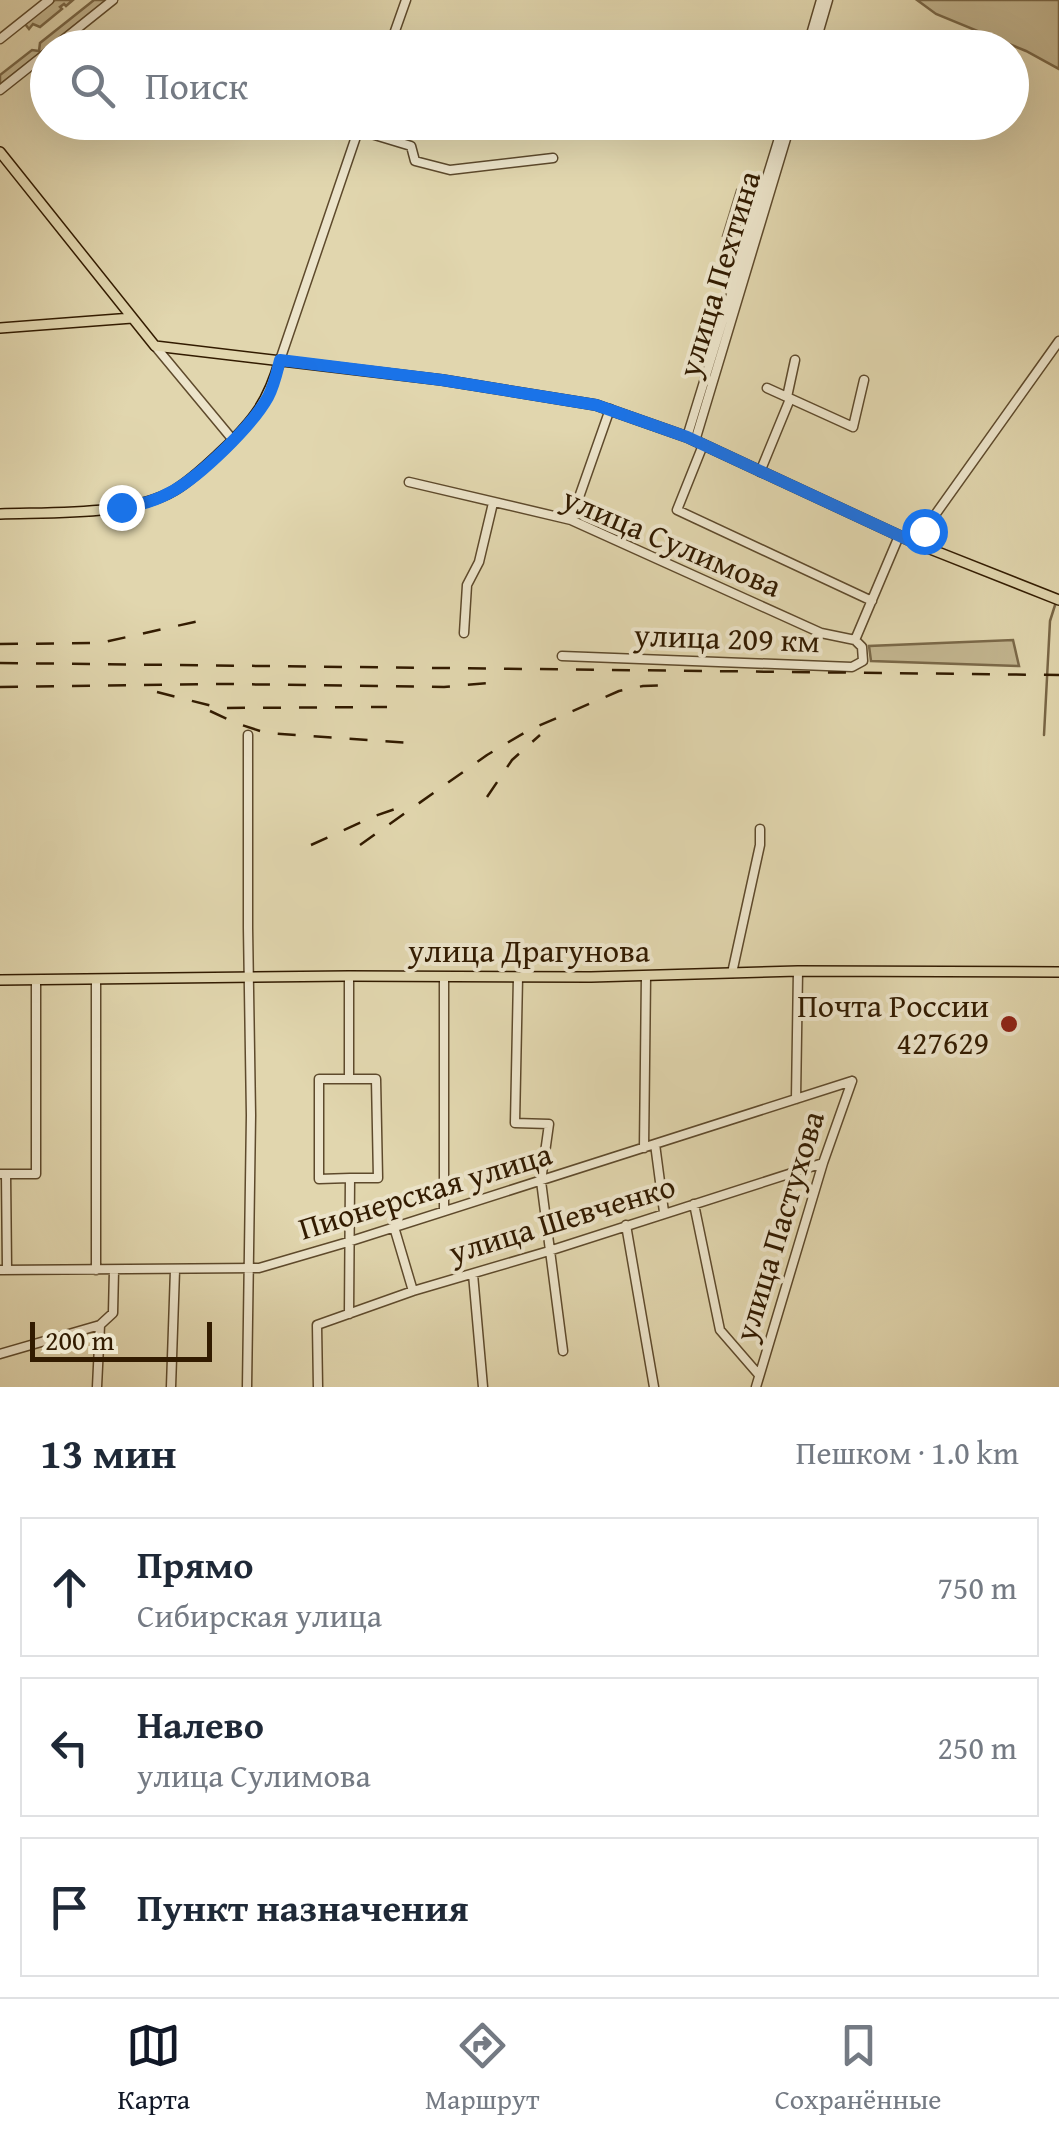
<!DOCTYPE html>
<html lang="ru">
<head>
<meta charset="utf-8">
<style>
	:root { --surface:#fff; --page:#f6f6f7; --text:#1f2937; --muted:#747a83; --line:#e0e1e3; --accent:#111827 }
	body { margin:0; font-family:"Gentium Book Plus",serif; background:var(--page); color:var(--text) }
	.scale { position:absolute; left:30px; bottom:25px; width:182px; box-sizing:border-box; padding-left:10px; border:5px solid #321b00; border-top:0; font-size:28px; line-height:35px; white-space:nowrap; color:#321b00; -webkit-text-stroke:8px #ece4ca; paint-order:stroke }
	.stop { position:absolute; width:30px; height:30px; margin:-22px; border:8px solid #1a73e8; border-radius:50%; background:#fff }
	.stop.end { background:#1a73e8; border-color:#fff; box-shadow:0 2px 10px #0008 }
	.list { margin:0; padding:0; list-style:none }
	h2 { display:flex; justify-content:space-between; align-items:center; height:130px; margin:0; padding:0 40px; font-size:42px }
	h2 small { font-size:32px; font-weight:400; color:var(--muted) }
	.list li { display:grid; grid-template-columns:65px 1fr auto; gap:30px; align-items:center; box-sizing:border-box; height:140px; margin:0 20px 20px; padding:0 20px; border:2px solid var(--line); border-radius:0px }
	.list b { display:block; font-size:38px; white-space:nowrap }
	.list p { margin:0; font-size:32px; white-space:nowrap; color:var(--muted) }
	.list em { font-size:32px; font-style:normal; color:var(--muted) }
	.icon { flex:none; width:55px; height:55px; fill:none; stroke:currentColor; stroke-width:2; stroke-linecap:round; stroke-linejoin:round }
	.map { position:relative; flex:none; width:1059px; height:1387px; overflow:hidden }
	.search { position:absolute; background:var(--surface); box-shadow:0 10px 40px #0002; left:30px; right:30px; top:30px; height:110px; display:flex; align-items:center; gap:25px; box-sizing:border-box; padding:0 35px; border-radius:55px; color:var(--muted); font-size:38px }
	.sheet { height:610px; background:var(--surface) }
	nav { display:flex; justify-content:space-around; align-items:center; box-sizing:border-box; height:140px; border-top:2px solid var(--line); background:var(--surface); font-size:28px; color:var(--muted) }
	nav a { display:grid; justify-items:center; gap:5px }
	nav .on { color:var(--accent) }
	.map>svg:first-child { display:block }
	.green { fill:#c3b690; stroke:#7a6848; stroke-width:2.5 }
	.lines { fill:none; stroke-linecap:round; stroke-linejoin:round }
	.stream { stroke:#786545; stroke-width:2.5 }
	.minor-casing { stroke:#5e4a2c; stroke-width:11 }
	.major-casing { stroke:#321b00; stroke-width:12 }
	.minor { stroke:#ece4ca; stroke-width:8 }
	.major { stroke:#e1d6ae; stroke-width:9 }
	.rail { stroke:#321b00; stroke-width:2.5; stroke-dasharray:18 18; stroke-linecap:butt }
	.route { stroke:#1a73e8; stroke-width:12 }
	.poi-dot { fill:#8f2418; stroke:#ece4ca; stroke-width:4 }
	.labels { text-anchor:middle; stroke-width:8; stroke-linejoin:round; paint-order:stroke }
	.street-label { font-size:32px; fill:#321b00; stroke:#ece4ca }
	.poi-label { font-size:32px; fill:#321b00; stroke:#ece4ca; text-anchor:end }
</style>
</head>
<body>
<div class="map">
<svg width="1059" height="1387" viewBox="0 0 1059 1387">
	<rect width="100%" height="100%" fill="#e1d6ae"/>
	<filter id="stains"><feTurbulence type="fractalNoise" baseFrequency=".002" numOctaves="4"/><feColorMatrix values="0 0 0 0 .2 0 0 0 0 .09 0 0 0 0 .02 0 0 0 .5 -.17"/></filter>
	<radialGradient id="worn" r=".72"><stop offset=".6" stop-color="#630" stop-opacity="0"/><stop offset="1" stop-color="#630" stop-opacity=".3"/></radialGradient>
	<path class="green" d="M55,0H73L66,6L64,4L60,7L62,9L40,27L33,24L29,29L25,24Z
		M94,0H107L0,85V75L32,50L39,51L40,43Z
		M917,0H1059V69L1026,51L936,14Z
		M737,190L746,193L744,200L738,205L741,225H735L730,237L728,238L723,236Z
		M1013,640L1019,666L871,661L869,646Z"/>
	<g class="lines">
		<path class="stream" d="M1044,735L1050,621L1056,602"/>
		<g class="minor-casing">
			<path id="minor" d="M0,39L49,0
				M53,48L113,0
				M389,48L406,0
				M807,48L821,0
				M814,48L828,0
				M0,90L48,52
				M700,122L719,125
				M358,130L411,146L415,161L450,170L553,158
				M155,346L233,440
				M280,360L361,122
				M767,388L853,427L864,380
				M787,397L795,360
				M687,437L784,122
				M695,441L791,122
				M703,445L677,510L872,601
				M760,472L790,399
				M409,482L571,520L821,633L855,640
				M571,520L610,409
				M915,543L1059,341
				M464,633L467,585L479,562L493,503
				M855,640L899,536
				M562,656L852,667L863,661L862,647L855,640
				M732,973L760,845V829
				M349,976V1079H319V1179L350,1178L349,1314
				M444,977V1211
				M518,977L515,1123L549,1124L541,1181L563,1351
				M349,1079H376L378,1178H350
				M796,1099L798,971
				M655,1144L664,1212
				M644,1148L646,976
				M0,1174H36V980
				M6,1174L7,1269
				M694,1204L720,1330L759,1375
				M626,1225L654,1387
				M394,1227L413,1291
				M0,1270L259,1268L348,1242L852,1081
				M96,1270V979
				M473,1274L483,1387
				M0,1354L100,1325
				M97,1387L100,1325L113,1313L114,1270
				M171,1387L175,1270
				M247,1387L251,1115L248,928V735
				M318,1387L317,1325L413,1291L549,1251L823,1163
				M756,1387L823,1163L852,1081"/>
		</g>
		<g class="major-casing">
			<path id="major" d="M0,152L155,346L442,380L596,405L687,437L915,543L1059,600
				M0,328L132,318
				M0,514C50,512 133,516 175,490C193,479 208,464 223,450C254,420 268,402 280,360
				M0,980L349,976L591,977L798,971L1059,972"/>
		</g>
		<use href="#minor" class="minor"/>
		<use href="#major" class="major"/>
		<path class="rail" d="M0,644L100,643L208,619
			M0,663L1059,675
			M0,687L225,684L444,687L500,682
			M157,692L220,708L387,707
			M210,711L236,723L266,733L410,743
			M487,797L512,760L540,735
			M311,845L375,816L401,807
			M360,845L487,755L529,730L619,691L643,686L673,685"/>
	</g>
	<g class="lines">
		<path class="route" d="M121,507C139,506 157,500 173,491C201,475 252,426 268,397C274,386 277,372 280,360L442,380L596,405L687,437L915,543L924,531"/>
	</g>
	<circle class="poi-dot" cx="1009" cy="1024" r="10"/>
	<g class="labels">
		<g class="street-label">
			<text transform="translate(719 274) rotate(-73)" y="11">улица Пехтина</text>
			<text transform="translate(672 542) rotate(23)" y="11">улица Сулимова</text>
			<text transform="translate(727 638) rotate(2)" y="11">улица 209 км</text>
			<text x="529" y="962">улица Драгунова</text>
			<text transform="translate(425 1191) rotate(-17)" y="11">Пионерская улица</text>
			<text transform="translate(562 1219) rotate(-17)" y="11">улица Шевченко</text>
			<text transform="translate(779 1226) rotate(-73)" y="11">улица Пастухова</text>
		</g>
		<g class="poi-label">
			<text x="989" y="1017">Почта России<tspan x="989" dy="37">427629</tspan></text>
		</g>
	</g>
	<rect width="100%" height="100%" filter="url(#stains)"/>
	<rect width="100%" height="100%" fill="url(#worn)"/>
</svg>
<div class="scale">200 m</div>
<div class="stop" style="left:924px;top:531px"></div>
<div class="stop end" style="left:121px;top:507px"></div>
<div class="search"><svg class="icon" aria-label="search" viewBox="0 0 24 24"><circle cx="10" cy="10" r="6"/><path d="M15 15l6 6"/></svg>Поиск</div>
</div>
<section class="sheet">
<h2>13 мин<small>Пешком · 1.0 km</small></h2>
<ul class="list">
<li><svg class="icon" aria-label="ahead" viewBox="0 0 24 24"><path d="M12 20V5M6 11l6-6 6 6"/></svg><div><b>Прямо</b><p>Сибирская улица</p></div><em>750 m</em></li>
<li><svg class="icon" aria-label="left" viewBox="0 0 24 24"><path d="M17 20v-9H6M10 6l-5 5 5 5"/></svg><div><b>Налево</b><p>улица Сулимова</p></div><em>250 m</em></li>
<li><svg class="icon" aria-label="arrive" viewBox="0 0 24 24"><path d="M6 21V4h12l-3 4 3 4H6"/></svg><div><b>Пункт назначения</b></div></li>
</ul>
</section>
<nav>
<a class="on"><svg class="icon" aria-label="map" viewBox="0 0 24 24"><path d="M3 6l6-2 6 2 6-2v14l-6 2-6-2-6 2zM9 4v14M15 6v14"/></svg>Карта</a>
<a><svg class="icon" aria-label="directions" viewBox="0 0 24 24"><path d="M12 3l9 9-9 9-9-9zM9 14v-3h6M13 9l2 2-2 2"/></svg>Маршрут</a>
<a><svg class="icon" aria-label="saved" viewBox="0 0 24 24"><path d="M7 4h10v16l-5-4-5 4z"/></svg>Сохранённые</a>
</nav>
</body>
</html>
